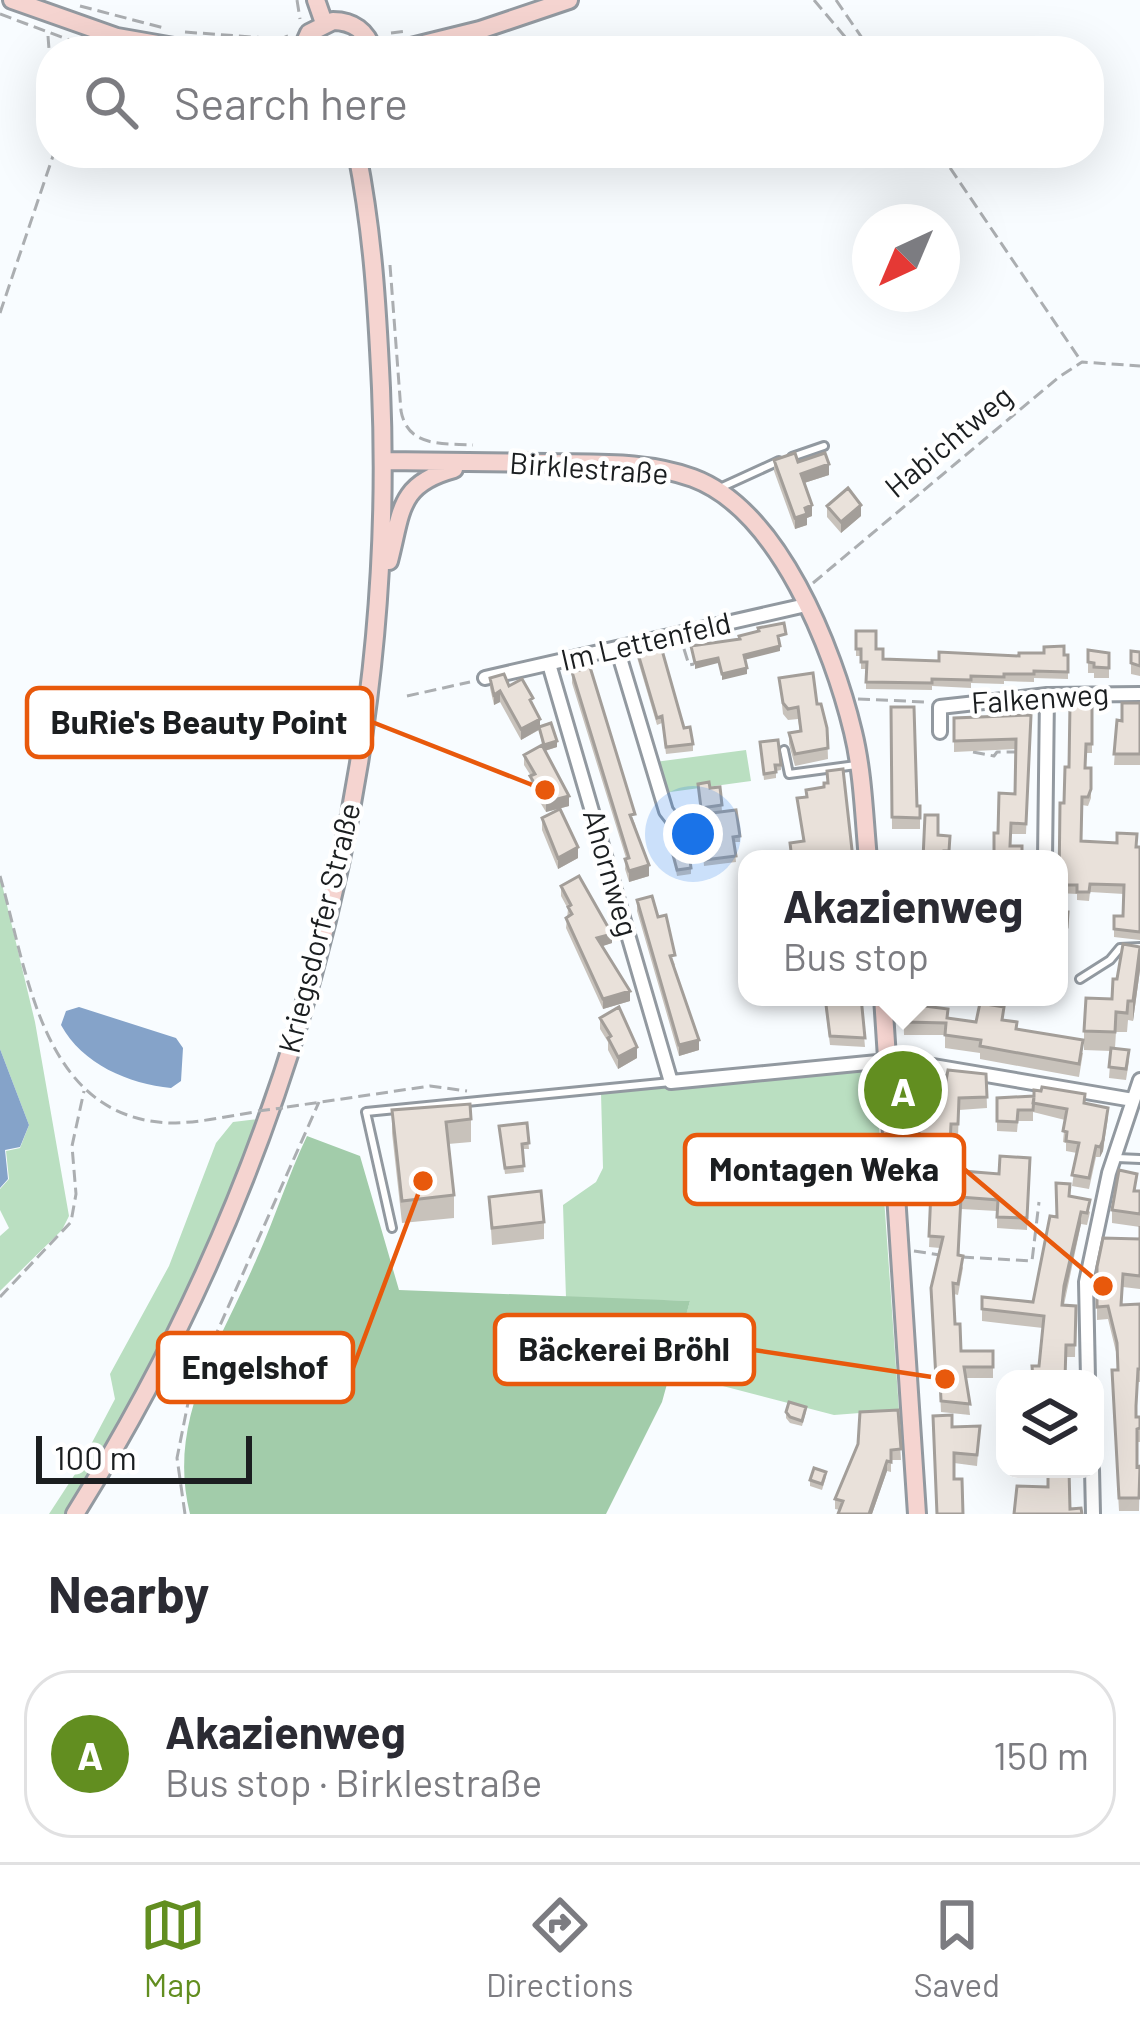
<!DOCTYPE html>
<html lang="en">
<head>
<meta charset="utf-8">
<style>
	:root { --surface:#fff; --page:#f2f2f3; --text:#2b2b33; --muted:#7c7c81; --line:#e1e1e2; --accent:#628e20 }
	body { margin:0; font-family:Barlow,sans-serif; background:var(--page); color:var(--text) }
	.controls { position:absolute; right:36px; bottom:36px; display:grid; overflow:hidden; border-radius:24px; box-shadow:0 12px 48px #0002 }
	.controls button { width:108px; height:108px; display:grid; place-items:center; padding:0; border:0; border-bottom:3px solid var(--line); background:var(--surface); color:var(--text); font:60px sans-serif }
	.compass { position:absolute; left:852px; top:204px; width:108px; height:108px; border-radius:50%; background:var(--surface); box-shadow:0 12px 48px #0002; rotate:224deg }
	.scale { position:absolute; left:36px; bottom:30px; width:216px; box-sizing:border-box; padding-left:12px; border:6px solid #1b1e20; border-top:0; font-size:33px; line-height:42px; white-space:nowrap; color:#1b1e20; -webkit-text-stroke:9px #fff; paint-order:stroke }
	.you { position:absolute; left:693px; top:834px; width:42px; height:42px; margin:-30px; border:9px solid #fff; border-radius:50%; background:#1a73e8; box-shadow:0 0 0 18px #1a73e833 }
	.badge { display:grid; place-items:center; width:78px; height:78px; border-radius:50%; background:var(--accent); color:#fff; font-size:39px; font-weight:700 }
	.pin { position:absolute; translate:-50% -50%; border:6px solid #fff; box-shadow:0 3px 12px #0006 }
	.popup { position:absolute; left:738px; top:850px; width:330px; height:156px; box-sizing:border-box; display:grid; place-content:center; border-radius:24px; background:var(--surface); filter:drop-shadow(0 3px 9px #0005); font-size:39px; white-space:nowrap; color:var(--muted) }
	.popup b { font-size:45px; color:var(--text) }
	.popup::after { content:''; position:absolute; left:50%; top:100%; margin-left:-24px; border:24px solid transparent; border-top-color:var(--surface) }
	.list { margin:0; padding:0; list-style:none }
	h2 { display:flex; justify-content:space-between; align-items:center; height:156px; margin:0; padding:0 48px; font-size:51px }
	h2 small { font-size:39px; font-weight:400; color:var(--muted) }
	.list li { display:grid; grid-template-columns:78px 1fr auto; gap:36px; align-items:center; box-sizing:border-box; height:168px; margin:0 24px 24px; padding:0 24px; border:3px solid var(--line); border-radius:48px }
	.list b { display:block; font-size:45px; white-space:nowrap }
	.list p { margin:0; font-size:39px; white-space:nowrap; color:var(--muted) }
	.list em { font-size:39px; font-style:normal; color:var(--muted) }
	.icon { flex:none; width:66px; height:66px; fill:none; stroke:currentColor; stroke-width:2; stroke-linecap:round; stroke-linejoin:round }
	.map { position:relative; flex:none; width:1140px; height:1514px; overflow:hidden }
	.search { position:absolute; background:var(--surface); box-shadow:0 12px 48px #0002; left:36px; right:36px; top:36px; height:132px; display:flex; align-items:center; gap:30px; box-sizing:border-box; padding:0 42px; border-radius:48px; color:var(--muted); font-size:45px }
	.sheet { height:348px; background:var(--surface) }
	nav { display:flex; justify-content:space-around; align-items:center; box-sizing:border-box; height:168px; border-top:3px solid var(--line); background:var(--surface); font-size:33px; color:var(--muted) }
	nav a { display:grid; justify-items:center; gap:6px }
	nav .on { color:var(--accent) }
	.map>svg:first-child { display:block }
	.green { fill:#badfc1 }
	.forest { fill:#a2ccaa }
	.water { fill:#85a3c9 }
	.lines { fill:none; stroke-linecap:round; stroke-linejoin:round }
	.lane-casing { stroke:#9299a0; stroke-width:12 }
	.street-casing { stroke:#9299a0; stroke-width:18 }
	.secondary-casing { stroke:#9299a0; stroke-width:22 }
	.path { stroke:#abaeb1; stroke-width:3; stroke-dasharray:12 6; stroke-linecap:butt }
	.lane { stroke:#fff; stroke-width:6 }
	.street { stroke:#fff; stroke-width:12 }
	.secondary { stroke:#f5d4d0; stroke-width:16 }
	.path-bridge { stroke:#abaeb1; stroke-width:3; stroke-dasharray:12 6; stroke-linecap:butt }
	.wall { fill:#c8c2bb }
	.shaded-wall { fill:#a39e99 }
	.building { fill:#e9e1da; stroke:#a39e99; stroke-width:3 }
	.labels { text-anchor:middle; stroke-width:9; stroke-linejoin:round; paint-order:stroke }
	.street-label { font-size:30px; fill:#1b1e20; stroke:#fff }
	.leader { fill:none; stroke:#e8590c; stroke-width:4.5 }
	.callout-dot { fill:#e8590c; stroke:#fff; stroke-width:4.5 }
	.callout { fill:#fff; stroke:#e8590c; stroke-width:4.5 }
	.callout-label { font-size:33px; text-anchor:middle; font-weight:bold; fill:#1b1e20 }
</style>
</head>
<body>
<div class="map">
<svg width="1140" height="1514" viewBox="0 0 1140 1514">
	<rect width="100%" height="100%" fill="#f8fcff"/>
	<path class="green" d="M746,750L751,781L663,793L655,762Z
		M0,876L35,1022L69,1216L62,1230L0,1291V1236L9,1228L0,1210V1189L9,1179L6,1151L20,1148L29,1125L0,1049Z
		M875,1070L899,1410L834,1415L669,1372L690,1301L566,1298L563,1205L596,1182L603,1168L601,1093Z
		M259,1119C207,1261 142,1383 67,1514H49L77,1471L115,1399L110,1374L169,1266L216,1143L233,1122Z"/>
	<path class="forest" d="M307,1136L360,1156L399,1290L690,1301L662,1402L606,1514H190C166,1419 221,1342 257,1258C275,1218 288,1176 307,1136Z"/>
	<path class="water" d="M79,1007L176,1038L183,1048L181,1081L171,1088C129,1084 82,1064 61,1025L66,1011Z
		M0,1049L29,1125L20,1147L5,1150L8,1179L0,1188Z"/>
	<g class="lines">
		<g class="lane-casing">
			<path id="lane" d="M792,457L824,446
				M720,488L779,461
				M784,750L789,774L856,765
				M1080,979L1110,960L1120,948L1140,947
				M1117,1158L1140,1159
				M392,1228L366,1112L671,1082"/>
		</g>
		<g class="street-casing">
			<path id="street" d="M617,648L666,811L684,834
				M549,664L671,1082L898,1060L1133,1100
				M485,678L806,605
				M940,732V707L1047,695L1140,694
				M1045,859L1047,695
				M1088,1379L1086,1282L1109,1173L1140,1080
				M1092,1469L1093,1514"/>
		</g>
		<g class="secondary-casing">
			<path id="secondary" d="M12,0L117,37L197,51
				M316,0L324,23
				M301,51L309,33L333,21C353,21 367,31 373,51
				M395,51L480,30L569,0
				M384,461C438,462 493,462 548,463C596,464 647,461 693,478C779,510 833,649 853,732C863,773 864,817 868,859
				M389,561C402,511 398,484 454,469
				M883,997L917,1514
				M75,1514C285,1178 398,784 381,388C377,305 373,235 357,153"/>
		</g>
		<path class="path" d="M297,0L300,19
			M814,0L857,51
			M836,0L871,51
			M80,6L164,28
			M0,14L99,51
			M185,32L279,39
			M391,33L407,31
			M48,36L51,76
			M279,51V39L288,36
			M940,153L1081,361
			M390,265L401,411C408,448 443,443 473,445
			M0,313L54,153
			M813,583L1059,377L1082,362L1140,366
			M684,649L689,665L694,664
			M407,696L470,682
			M858,699L926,702
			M973,752L994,756L997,752H1016
			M0,876C28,973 42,1119 171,1123C199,1123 228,1116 255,1112
			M287,1107L430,1086L467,1091
			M914,1251L940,1255
			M962,1257L1032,1261L1039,1202
			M0,1297L71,1222L76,1194L72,1146L84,1091
			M185,1514L177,1458L190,1393L319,1102"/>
		<use href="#lane" class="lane"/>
		<use href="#street" class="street"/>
		<use href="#secondary" class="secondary"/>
		<path class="path-bridge" d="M258,1111L283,1108"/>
	</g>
	<path class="wall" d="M774,460L798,462L829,475L804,483L812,516L807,518V525L795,529L774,471Z
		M827,506L861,516L841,533L827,517Z
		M856,631L876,649L883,659L939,661L1068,655V679L1034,678V682L1004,681V684L971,683V688L932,686V690L866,689V669H861V656H856Z
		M636,647L684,728L693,744V751L666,754L662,723L657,725L636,654Z
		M1088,650L1109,653V678H1094V673H1088Z
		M1131,651L1140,652V676L1131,674Z
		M572,672L635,824L649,876L629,882L625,869L626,858L572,683Z
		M490,678L509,686L533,705L540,726L557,747L545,751L569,806L546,812L530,786L531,776L524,765V755L543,748L539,730L521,740L500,702L494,705L490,688Z
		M779,678L817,704L827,728L828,759L795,766L789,744V733L800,732L798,719L788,720L783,714Z
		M1140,703V765H1114L1117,720L1122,721Z
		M1092,704V753H1086L1085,768H1091V798L1088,806L1082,805L1081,841L1140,847V940L1114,937V916H1123L1124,894L1090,892L1089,901L1077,900V894L1059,893V859L1069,767Z
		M891,707L917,806H920V829H892Z
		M1031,715L1026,834H1011L1010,846L1022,859L998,833L1015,794L1016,749L954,752V718Z
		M760,742L781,765V770L776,771V778L764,780Z
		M720,787L722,811L701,814L698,789Z
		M542,818L578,858L558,869L542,830Z
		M712,819L740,836V842H734L736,862L704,866L702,845L716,843Z
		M673,855L691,868V874L677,876Z
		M561,886L612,943L602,946L630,1001L603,1009L566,928L568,909L561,896Z
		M637,900L658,917L675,965L673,966L699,1050L679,1056L637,911Z
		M1140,947V970L1133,1021L1128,1020L1127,1032H1116L1115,1048L1129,1061L1126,1080L1109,1078L1111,1051L1084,1050V1031L1112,999L1117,979Z
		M824,997H866L861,999L865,1047L830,1045Z
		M903,997L948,1018L976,1022L1004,1020L1017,1029L1083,1053L1079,1077L980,1059V1053L945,1048V1035H904Z
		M600,1018L637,1058L618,1069L608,1050V1042L600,1029Z
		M986,1074L987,1108L959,1110L958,1136L951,1135L950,1163L963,1171L999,1174L1030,1158L1027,1230L997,1228V1211L961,1209L959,1256L963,1268L958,1295L954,1294L955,1324L961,1351H993V1378H966L970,1415L941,1412L940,1390H936L931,1300L940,1248L929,1247L933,1156L920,1155L916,1092L944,1091Z
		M997,1098L1085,1103L1108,1118L1103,1151L1100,1157H1096L1089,1189L1072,1186L1077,1153L1066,1151V1143L1063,1142L1065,1120L1033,1112V1121H1018L1017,1132L997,1131Z
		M392,1110L471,1119V1142L448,1144L454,1195V1218L402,1223L392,1133Z
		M527,1123L529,1149H522L524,1172L505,1174L499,1131Z
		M1137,1191H1140V1289L1123,1287L1122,1305L1140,1304V1382H1138L1136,1413V1417H1140V1442H1137V1467L1140,1466L1139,1511H1119L1112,1383L1118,1370L1117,1356L1108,1319L1097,1320V1267L1140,1239V1227L1112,1223V1210Z
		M1070,1196L1090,1212L1087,1225L1081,1224L1064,1305L1076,1306L1075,1357H1066L1039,1366L1043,1328L982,1321V1297L1033,1302Z
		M489,1197L544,1222V1239L492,1245Z
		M898,1410L901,1460H891V1472L887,1471L872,1514H838L840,1510L835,1509V1499Z
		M786,1412H806L802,1426L790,1423L786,1418Z
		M933,1416L952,1427L980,1426L977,1466L954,1463V1479L963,1514Z
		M826,1477L822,1490L810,1486V1480Z"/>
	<path class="shaded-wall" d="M829,464V475L801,484V474Z
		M812,505V516L807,518V525L795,529V518L805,508Z
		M861,505V516L841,533V522Z
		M780,646V651L744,660V655Z
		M718,658V663L695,669V663Z
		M747,668V674L722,680V674Z
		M500,691V702L494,705V695Z
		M540,719V729L521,740V729Z
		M557,741V747L544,751V745Z
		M569,796V806L546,812V802Z
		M578,847V858L558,869V858Z
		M649,865V876L629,882V871Z
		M612,934V943L597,948V938Z
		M1140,951V970L1133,1021V1001Z
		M630,991V1001L603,1009V999Z
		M699,1040V1050L679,1056V1045Z
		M637,1047V1058L618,1069V1057Z
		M1108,1108L1103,1151L1100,1157V1147Z
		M1081,1212V1224L1064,1298L1062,1317L1064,1286Z
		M887,1461V1471L872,1514H869Z"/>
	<path class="building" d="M795,453L798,462L825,453L829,464L801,474L812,505L805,508L807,514L795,518L774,460Z
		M848,488L861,505L841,522L827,506Z
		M784,623L786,634L778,636L780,646L744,655L747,668L722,674L718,658L695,663L691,646L740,639L739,636L759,631L758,628Z
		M856,631H876V649H883V659L939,661V652L1019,656V653H1044V647L1064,646V655H1068V672L1034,671V674H1004V677L971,676V680L932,679V683L866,682L867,662H861V649H856Z
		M656,643L658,651L662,650L684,728L690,727L693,744L666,747L662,716L657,718L636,647Z
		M1088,650L1109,653V668L1094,667V663L1088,662Z
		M1131,651L1140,652V666L1131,663Z
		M590,667L635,814L630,815L649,865L629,871L625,859L629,858L572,672Z
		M813,673L817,704H821L827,728L828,748L795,754L789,733L801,731L798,707L788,709L783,703L779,678Z
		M504,674L509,686L522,679L533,698L530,700L540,719L521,729L500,691L494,695L490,678Z
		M1122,703H1140V754H1114L1117,720L1122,721Z
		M1070,704H1092V744H1086L1085,768H1091V789L1088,797H1082L1081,841L1117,843V833L1137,834L1136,847H1140V932L1114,929V916H1123L1124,885L1090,884L1089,892H1077V885H1059L1060,803H1064L1065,767H1069Z
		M891,707H914L917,806H920V818L892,817Z
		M1031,715L1026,824L1011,823L1010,846H1022V859H994V833H998L999,793L1015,794L1016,739L954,741V718Z
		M551,723L557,741L544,745L539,727Z
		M778,740L781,765H775L776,772L764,774L760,742Z
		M542,745L569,796L546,802L530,776L535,774L524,755Z
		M843,769L853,859H792L790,843L804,841L797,798L807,797L806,790L824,787V783H828L827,771Z
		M709,782L710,788L720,787L722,805L701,808L698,784Z
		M560,809L578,847L558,858L542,818Z
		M736,810L740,836L733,837L736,856L704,860L702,845L717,843L712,813Z
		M925,815H938V835L950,836L949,851H944V859H923Z
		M689,853L691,868L677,870L673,855Z
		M579,876L612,934L597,938L630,991L603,999L566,918L572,914L568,907L571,905L561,886Z
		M652,896L658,917L666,915L675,955L670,956L699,1040L679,1045L637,900Z
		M1059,912H1068L1067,927H1059Z
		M1123,944L1140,947L1133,1001H1128L1127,1013L1116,1012L1115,1032L1084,1031L1086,998L1112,999L1113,979H1117Z
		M825,997H861L865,1038L830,1036Z
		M903,997H924V1006L948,1009L947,1018L976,1022L980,1003L1004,1007L1002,1020L1017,1022L1016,1029L1083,1040L1079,1064L980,1046L981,1040L945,1035L946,1023L904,1022Z
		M619,1007L637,1047L618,1057L608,1038L611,1036L600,1018Z
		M1111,1048L1129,1050L1126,1069L1109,1067Z
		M948,1070L986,1074L987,1097L959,1098L958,1124H951L949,1163L963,1164V1171L999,1174L1000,1156L1030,1158L1027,1218L997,1217L998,1200L961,1197L958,1255L963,1256L958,1284L953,1283L955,1324H960L961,1351H993V1367H964L970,1404L941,1401L940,1379H936L931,1288L943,1237L929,1236L933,1145L920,1144L916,1092L944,1091Z
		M1042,1087L1085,1094L1084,1103L1108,1108L1103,1140L1100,1147L1096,1146L1089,1178L1072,1175L1079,1143L1066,1141L1067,1132L1063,1131L1067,1109L1033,1103L1034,1097L1033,1110H1018L1017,1122L997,1121V1098L1034,1096V1090L1041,1091Z
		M470,1104L471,1119L446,1122L454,1195L402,1201L392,1110Z
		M527,1123L529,1143L522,1144L524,1166L505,1168L499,1126Z
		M1119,1170L1137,1174L1134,1191H1140V1214L1112,1210Z
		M1056,1183L1070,1184L1069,1196L1090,1200L1087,1213L1081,1212L1064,1286L1062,1305L1076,1306L1075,1345H1066L1065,1379H1033L1032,1366H1039L1044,1316L982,1309V1297L1033,1302L1050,1216L1057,1217Z
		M541,1191L544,1222L492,1228L489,1197Z
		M1140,1226V1276L1123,1274L1121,1305L1140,1304V1369H1138L1136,1406V1417H1140V1428L1137,1429V1467L1140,1466L1139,1498H1119L1112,1370H1118L1117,1343L1108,1306L1097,1307V1267L1103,1238L1140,1239Z
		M789,1402L806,1407L802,1421L790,1417L786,1412Z
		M898,1410L901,1449L891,1450V1462L887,1461L869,1514H838L843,1501L835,1499L858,1444L860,1412Z
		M952,1415V1427L980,1426L977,1455L954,1453V1479H962L963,1514H937L933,1416Z
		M814,1468L826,1472L822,1484L810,1480Z
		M1048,1469H1069L1070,1509L1081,1508L1082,1514H1014L1017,1486L1048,1487Z"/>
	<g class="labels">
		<g class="street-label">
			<text transform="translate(949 442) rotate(-40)" y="10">Habichtweg</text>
			<text transform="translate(589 469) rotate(4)" y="10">Birklestraße</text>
			<text transform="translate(646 642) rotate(-13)" y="10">Im Lettenfeld</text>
			<text transform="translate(1040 699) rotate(-4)" y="10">Falkenweg</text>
			<text transform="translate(610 873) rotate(74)" y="10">Ahornweg</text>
			<text transform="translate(320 928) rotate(-76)" y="10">Kriegsdorfer Straße</text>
		</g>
	</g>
	<path class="leader" d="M545 790L372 722M1103 1286L964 1169M945 1379L754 1350M423 1181L353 1368"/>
	<g class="callout-dot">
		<circle cx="545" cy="790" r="12"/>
		<circle cx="1103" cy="1286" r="12"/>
		<circle cx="945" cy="1379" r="12"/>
		<circle cx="423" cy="1181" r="12"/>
	</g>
	<g class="callout">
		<rect x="27" y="688" width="345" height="69" rx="12"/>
		<rect x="685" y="1135" width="279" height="69" rx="12"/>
		<rect x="495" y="1315" width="259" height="69" rx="12"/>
		<rect x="158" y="1333" width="195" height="69" rx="12"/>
	</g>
	<g class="callout-label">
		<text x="199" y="734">BuRie's Beauty Point</text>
		<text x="824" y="1181">Montagen Weka</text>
		<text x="624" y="1361">Bäckerei Bröhl</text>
		<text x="255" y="1379">Engelshof</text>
	</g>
</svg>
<div class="controls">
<button><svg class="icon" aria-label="layers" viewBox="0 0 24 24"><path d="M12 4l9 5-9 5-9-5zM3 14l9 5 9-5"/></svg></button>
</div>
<svg class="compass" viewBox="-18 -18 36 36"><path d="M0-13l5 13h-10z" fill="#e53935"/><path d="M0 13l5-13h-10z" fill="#7c7c81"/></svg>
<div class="scale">100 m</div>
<div class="you"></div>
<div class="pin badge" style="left:903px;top:1090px">A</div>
<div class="popup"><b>Akazienweg</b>Bus stop</div>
<div class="search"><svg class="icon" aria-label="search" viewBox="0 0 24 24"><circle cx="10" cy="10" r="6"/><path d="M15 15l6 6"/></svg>Search here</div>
</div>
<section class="sheet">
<h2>Nearby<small></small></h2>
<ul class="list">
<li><span class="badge">A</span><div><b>Akazienweg</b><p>Bus stop · Birklestraße</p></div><em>150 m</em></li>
</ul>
</section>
<nav>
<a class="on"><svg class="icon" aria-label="map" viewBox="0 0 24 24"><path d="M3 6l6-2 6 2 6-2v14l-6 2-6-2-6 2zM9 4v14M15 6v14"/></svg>Map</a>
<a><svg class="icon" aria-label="directions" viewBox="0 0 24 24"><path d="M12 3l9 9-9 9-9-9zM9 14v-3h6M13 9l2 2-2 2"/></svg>Directions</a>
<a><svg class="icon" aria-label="saved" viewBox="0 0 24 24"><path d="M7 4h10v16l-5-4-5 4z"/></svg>Saved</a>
</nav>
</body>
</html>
